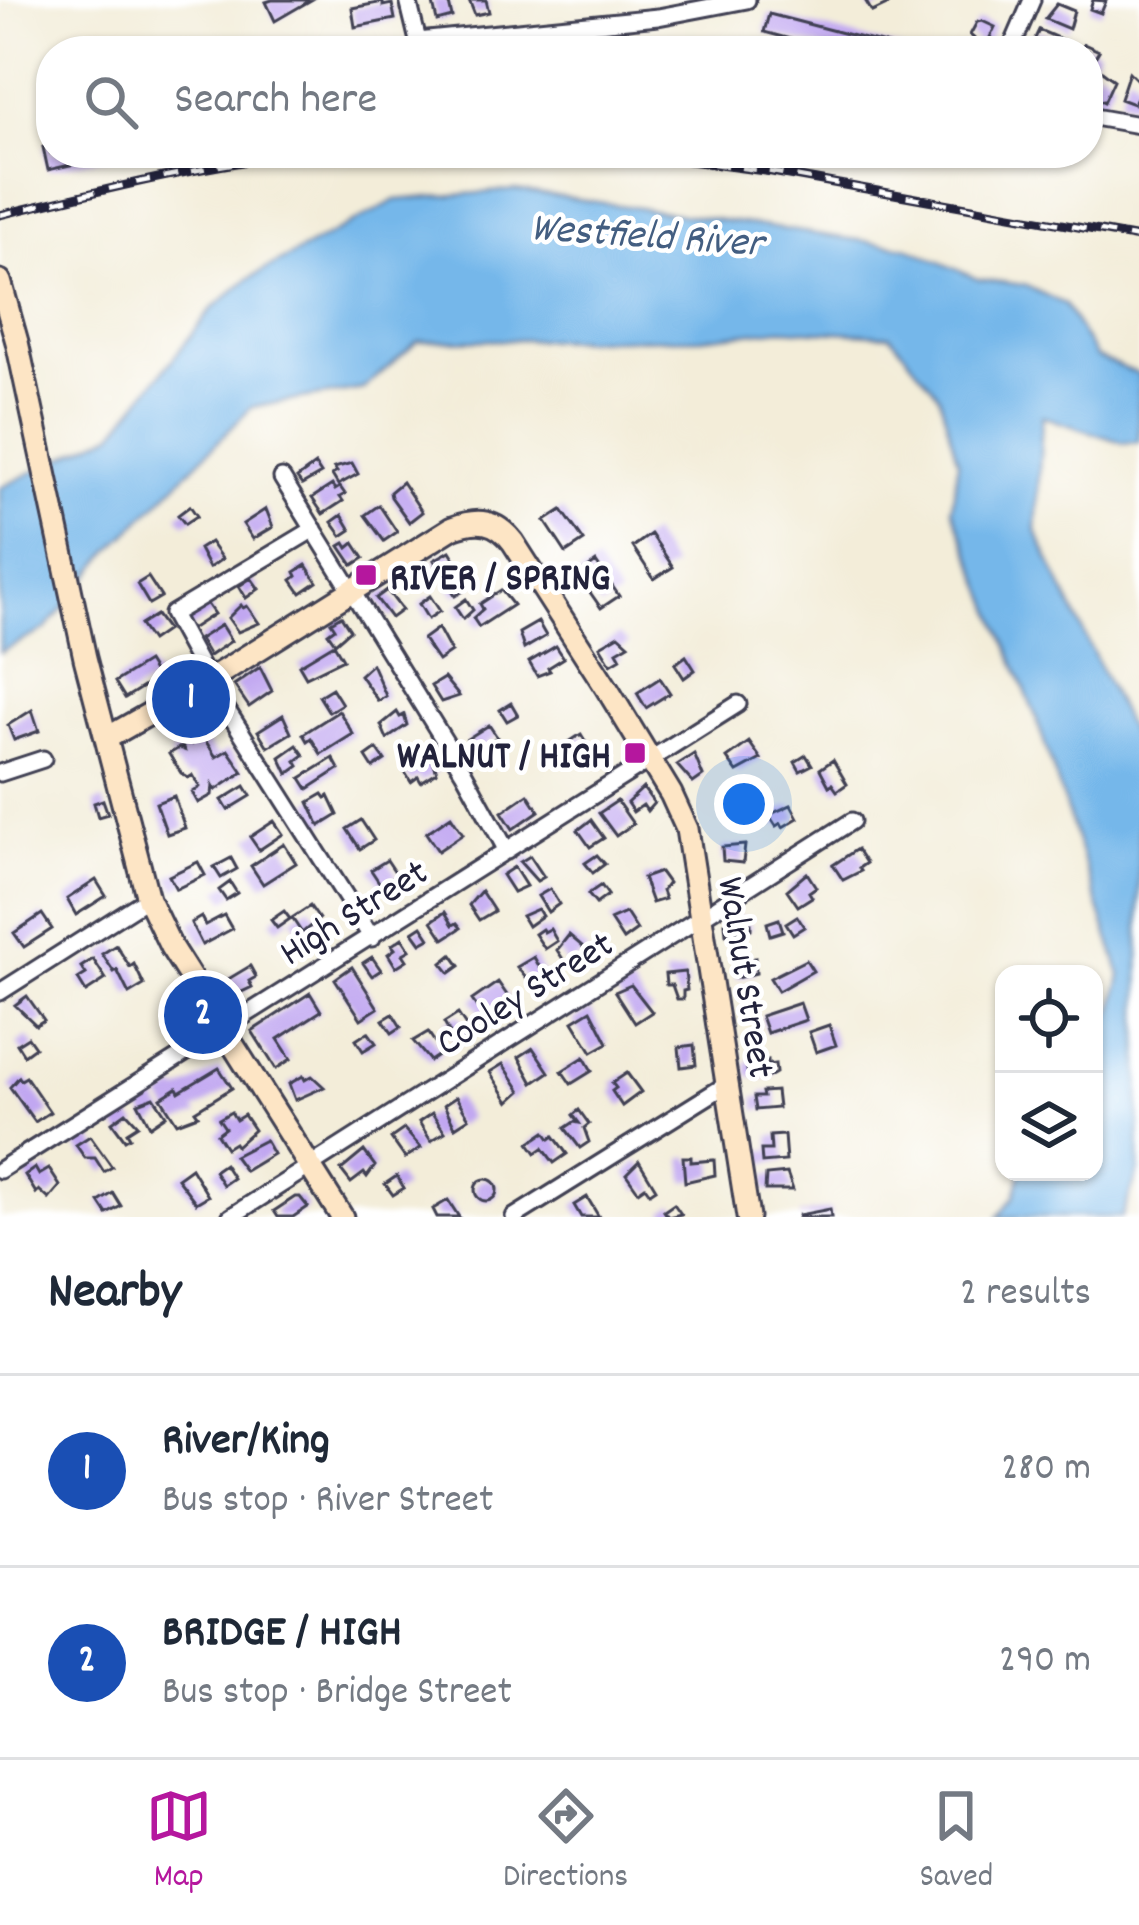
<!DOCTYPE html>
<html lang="en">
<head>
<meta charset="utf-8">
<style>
	:root { --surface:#fff; --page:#f6f6f7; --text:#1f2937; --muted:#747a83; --line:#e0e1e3; --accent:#b5179e }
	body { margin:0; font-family:Dekko,sans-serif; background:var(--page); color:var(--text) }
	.controls { position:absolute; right:36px; bottom:36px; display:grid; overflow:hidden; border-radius:24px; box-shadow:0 3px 9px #0004 }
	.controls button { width:108px; height:108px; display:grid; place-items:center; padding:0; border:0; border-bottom:3px solid var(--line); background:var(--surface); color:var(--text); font:60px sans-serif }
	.you { position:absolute; left:744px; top:804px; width:42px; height:42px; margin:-30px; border:9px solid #fff; border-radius:50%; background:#1a73e8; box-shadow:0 0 0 18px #1a73e833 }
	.badge { display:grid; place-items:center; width:78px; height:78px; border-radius:50%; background:var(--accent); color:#fff; font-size:39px; font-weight:700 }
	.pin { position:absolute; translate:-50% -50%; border:6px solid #fff; box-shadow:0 3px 12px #0006 }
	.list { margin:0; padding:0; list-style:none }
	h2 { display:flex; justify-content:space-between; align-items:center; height:156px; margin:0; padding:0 48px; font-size:51px }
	h2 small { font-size:39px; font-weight:400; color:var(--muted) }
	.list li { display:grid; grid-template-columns:78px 1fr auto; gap:36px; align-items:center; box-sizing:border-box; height:192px; padding:0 48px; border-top:3px solid var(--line) }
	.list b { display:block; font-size:45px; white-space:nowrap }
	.list p { margin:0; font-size:39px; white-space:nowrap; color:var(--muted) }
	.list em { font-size:39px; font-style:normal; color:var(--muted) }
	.icon { flex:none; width:66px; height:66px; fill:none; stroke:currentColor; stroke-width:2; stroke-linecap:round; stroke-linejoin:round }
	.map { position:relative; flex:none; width:1139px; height:1217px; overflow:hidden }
	.search { position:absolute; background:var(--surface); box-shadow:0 3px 9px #0004; left:36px; right:36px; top:36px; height:132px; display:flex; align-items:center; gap:30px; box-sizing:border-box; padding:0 42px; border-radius:48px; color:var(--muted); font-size:45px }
	.sheet { height:540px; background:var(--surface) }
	nav { display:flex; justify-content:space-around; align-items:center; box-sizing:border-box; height:168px; border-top:3px solid var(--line); background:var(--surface); font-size:33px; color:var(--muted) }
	nav a { display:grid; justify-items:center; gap:6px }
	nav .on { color:var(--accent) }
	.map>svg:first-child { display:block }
	.water { fill:#75b7ea; stroke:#4c6c92; stroke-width:3 }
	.building { fill:#c1a7f1 }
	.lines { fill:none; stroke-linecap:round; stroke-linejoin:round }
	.street-casing { stroke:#414053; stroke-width:21 }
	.secondary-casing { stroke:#414053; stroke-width:27 }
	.street { stroke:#fff; stroke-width:15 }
	.secondary { stroke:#fde5c5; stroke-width:21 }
	.rail-casing { stroke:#22223b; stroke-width:9 }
	.rail { stroke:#fff; stroke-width:4.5; stroke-dasharray:14; stroke-linecap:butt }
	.poi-dot { fill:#b5179e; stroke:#fff; stroke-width:4.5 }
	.labels { text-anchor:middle; stroke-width:9; stroke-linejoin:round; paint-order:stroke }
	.poi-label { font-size:39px; font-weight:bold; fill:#22223b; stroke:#fff; text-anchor:start }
	.street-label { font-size:39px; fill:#22223b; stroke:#fff }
	.water-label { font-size:42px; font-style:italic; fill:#435e81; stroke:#fff }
</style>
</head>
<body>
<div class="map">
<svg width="1139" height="1217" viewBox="0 0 1139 1217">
	<rect width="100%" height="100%" fill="#fff"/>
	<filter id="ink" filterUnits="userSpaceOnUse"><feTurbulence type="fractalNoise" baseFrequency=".00833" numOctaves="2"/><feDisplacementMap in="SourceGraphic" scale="24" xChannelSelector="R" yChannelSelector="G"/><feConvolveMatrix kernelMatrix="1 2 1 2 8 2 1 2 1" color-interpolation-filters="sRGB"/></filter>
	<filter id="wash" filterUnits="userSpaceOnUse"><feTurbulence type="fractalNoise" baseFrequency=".004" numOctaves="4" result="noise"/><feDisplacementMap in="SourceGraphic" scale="48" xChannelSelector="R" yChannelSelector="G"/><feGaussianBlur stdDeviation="2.7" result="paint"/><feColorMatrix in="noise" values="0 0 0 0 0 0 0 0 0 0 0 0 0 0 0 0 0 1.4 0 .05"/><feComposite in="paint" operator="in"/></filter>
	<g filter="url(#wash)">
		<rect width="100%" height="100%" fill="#f3edd9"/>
		<path class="water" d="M515,190L906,247L978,279L1024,285L1064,304L1096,357L1139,374V442L1124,443L1042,416L1036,531L1139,751V1170L1122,1217H998L1015,1196L1021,1172H1094V1033L1113,1011L1121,975L1036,717L952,508L958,461L939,395L890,335L781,329L702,338L418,341L363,389L252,407L108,553L46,629L0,652V488L114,433L212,309L248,279L396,200Z"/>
		<g id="blocks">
			<path class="building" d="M272,0H311L275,21L266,2Z
				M432,0H448L452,17L437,21Z
				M469,0H486L489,12L475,15Z
				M865,0H895V1L872,12Z
				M1093,0L1106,1L1101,13L1090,9Z
				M383,2V6L392,4L395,19L355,27L352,8Z
				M1057,4L1074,11L1069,29L1045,19Z
				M769,14L904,49V51H835L764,32Z
				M982,21L995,27L985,48L970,35L977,22Z
				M1039,30L1065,41L1061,51L1032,45Z
				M1084,44L1099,51L1088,69V51H1081Z
				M1098,68L1114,80L1104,102L1088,94Z
				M1129,72L1139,82V94L1133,104L1120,99Z
				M51,145V153L115,155L48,170L43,147Z
				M352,463L358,474L338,485L332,475L337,472L334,468Z
				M315,465L321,474L302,485L297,478Z
				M402,482L422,512L409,522L391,497L390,492Z
				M332,485L335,490L340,487L345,494L340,497L343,501L323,514L312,498Z
				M379,505L397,532L384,541L365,515Z
				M190,506L197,516L185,524L178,515Z
				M266,509L273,527L253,539L243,524Z
				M562,510L584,541L566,553L545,521Z
				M342,515L351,530L342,536L332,522Z
				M651,534L673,567L654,579L633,547Z
				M210,542L222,559L209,568L199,549Z
				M345,543L348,548L354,543L364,558L353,565L340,546Z
				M450,551L468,580L463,583L467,589L455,596L434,560Z
				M596,562L619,596L601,608L578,575Z
				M306,565L317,582L301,593L292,580L297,576L295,572Z
				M148,577L161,597L149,604L137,584Z
				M251,578L259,589L246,598L239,586Z
				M387,590L402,610L391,618L376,598Z
				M501,590L513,605L479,627L473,618L483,609L480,604Z
				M430,596L440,611L428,619L419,604Z
				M466,599L473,610L463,619L455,607Z
				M205,601L214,614L185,633L177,620Z
				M241,605L243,608L247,606L259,623L238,632L228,618Z
				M156,615L167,630L151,641L140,625Z
				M341,616L350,630L335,643L328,633L335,628L331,622Z
				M538,622L546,636L524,649L519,633Z
				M221,625L231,641L209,656L199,639Z
				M438,628L451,652L438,661L423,639Z
				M619,635L629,644L617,651L621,658L611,664L600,646Z
				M334,644L343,659L306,677L299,665Z
				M556,646L564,658L548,668L550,671L537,676L529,662Z
				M686,656L695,670L684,678L675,664Z
				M147,662L157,678L125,698L115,682Z
				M372,664L386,696L378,701L360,675Z
				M260,667L272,691L249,707L234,685Z
				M444,678L459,696L441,702L431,686Z
				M660,678L670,693L646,708L637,693Z
				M332,688L342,704L329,712L319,696Z
				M511,703L518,715L507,721L500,710Z
				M32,710L39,731L14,740L8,725Z
				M339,711L353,734L321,754L311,738L307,741L303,734Z
				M397,712L400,717L404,715L407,725L387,739L381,725Z
				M283,715L291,733L268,747L258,731Z
				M489,725L497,737L485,744L488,749L480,754L467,739Z
				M201,734L216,757L228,750L243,772L216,790L213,785L212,795L198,803L192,792L200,787L193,775L188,778L181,773L169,754L179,748L184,750L182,746L190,741L192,744Z
				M581,734L590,749L572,760L563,746Z
				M749,742L761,759L737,772L727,758Z
				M297,745L304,755L296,761L299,766L288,774L280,757Z
				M377,749L385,760L373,768L366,757Z
				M694,754L703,776L693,783L677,765Z
				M806,755L812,765L800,771L795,762Z
				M333,758L339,769L308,789L301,778Z
				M432,758L437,772L421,782L418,777L411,782L404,771Z
				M833,760L847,784L837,791L832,784L829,786L820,769Z
				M245,786L251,796L228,810L222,800Z
				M643,788L654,803L647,811L643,805L633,812L627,803Z
				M754,788L761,799L751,806L744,795Z
				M323,794L326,798L329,796L338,815L320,826L309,802Z
				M528,794L539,811L513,829L502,812Z
				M174,796L185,828L167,834L156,803Z
				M738,799L747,811L740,817L730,805Z
				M103,800L108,814L98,817L94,803Z
				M617,801L633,824L616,836L599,813Z
				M791,805L798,818L783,827L781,823L776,826L769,815Z
				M451,816L463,834L438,851L426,833Z
				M361,820L374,840L360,849L347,829Z
				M591,820L604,838L590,847L578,830Z
				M274,821L283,834L259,850L250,837Z
				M284,844L296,863L263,884L251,866Z
				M745,845L743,863L723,861L722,847Z
				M857,849L866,863L859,868L861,871L843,880L833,865Z
				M597,855L605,864L593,873L585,863Z
				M530,856L544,877L537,881L520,862Z
				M231,858L237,869L221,878L214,867Z
				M387,860L397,875L381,885L371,870Z
				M198,862L205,875L176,889L169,876Z
				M514,867L526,886L513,892L502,875Z
				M660,872L668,883L662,891L665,899L652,903L643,878Z
				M807,873L816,887L809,892L812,897L798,906L787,890Z
				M96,880L106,896L76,915L67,899Z
				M230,882L237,893L226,900L219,890Z
				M601,885L608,895L596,904L588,894Z
				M550,889L559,904L548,912L538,896Z
				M481,891L494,911L479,920L469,905Z
				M310,906L319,919L302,933L292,918Z
				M538,909L542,916L528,926L522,916Z
				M284,911L290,919L277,928L271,920Z
				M445,912L453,925L457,923L461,928L444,939L432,921Z
				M626,913L637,930L623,940L610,920Z
				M42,914L52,929L24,947L14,933Z
				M224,915L232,929L202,945L191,923L201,917L205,925Z
				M744,916V924H751V929L726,934L725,923H733L732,917Z
				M797,916L804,927L793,934L786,923Z
				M779,919L783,931L770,935L767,923Z
				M422,926L430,938L421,943L413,932Z
				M542,929L544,932L550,929L557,941L545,949L535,934Z
				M569,935L588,951L567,965L557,950Z
				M402,938L410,950L403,954L407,960L396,967L388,954L395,949L392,945Z
				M116,945L130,967L134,964L144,985L129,994L117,970L114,972L102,954Z
				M452,955L460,966L450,973L442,963Z
				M372,957L381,970L372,976L363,963Z
				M534,957L550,986L538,993L517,967Z
				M755,958L756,973L736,978L735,964Z
				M93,959L106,979L86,992L78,979L86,974L81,967Z
				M806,960L813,971L778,991L770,978Z
				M250,966L256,977L249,981L252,987L227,999L220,984Z
				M352,967L378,1008L361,1019L335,979Z
				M685,972L687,990L683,991V999H677L672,985H666L665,974Z
				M498,982L509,998L493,1014L484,1017L472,1000Z
				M631,985L652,1012L635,1023L615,992Z
				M310,993L321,1011L278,1039L291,1059L276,1069L252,1031Z
				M27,996L44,1020L36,1025L15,1005Z
				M800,1003L806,1020L767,1033L761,1016Z
				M591,1010L608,1043L592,1052L573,1021Z
				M393,1014L401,1027L392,1033L383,1020Z
				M458,1014L472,1035L457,1046L444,1023Z
				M829,1025L836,1045L816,1052L809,1032Z
				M368,1032L376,1043L363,1051L356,1040Z
				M428,1032L442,1053L430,1061L413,1041Z
				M28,1037L35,1047L24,1055L17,1044Z
				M694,1045L696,1065L681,1067L679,1047Z
				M533,1048L549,1072L533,1083L519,1057Z
				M584,1057L592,1071L571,1084L562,1071Z
				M768,1060V1065L775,1064L776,1073L769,1077L748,1076L746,1062Z
				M503,1064L521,1091L509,1102L490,1072Z
				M219,1068L232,1088L195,1111L198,1115L177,1123L161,1098L177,1088L179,1092Z
				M627,1073L641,1092L622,1106L612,1091L616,1088L612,1083Z
				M303,1076L305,1080L312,1076L324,1087L295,1100L289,1084Z
				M19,1077L21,1080L26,1077L50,1112L35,1122L10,1087Z
				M776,1091L778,1108L756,1110L754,1097H763L762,1092Z
				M154,1097L166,1115L150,1126L138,1103Z
				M456,1097L469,1118L455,1127L444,1105Z
				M579,1110L589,1124L584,1128L589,1142L580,1148L565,1128L574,1122L579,1123L573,1115Z
				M126,1112L138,1125L127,1132L130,1137L125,1140L112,1122Z
				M231,1112L236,1120L244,1115L254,1130L236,1146L234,1143L226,1148L217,1134L225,1128L219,1119Z
				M432,1113L445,1132L431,1141L419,1122Z
				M404,1129L421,1148L405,1158L391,1138Z
				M545,1132L550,1139L554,1136L567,1154L554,1163L543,1148L536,1153L529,1143Z
				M784,1135L786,1161L762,1163L761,1150H771L770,1136Z
				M90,1136L112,1167L104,1172L95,1158H85L76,1145Z
				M265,1140L273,1154L245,1171L234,1156Z
				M364,1151L375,1166L367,1177L364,1173L351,1183L341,1170Z
				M683,1157H691V1162L714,1160L715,1175L685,1182Z
				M639,1161L656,1189L650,1193L645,1186L638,1191L626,1174Z
				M224,1164L233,1178L223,1185L214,1171Z
				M35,1168L39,1175L49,1169L60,1186L49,1199L39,1190L36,1193L25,1175Z
				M191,1168L208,1196L196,1203L177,1178Z
				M787,1173L793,1190H765L766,1175Z
				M397,1176L404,1188L393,1195L385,1184Z
				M475 1190a11 11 0 1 1 22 0a11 11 0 1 1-22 0Z
				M113,1193L121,1206L107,1214L99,1202Z
				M295,1197H300L308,1207L293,1217H278L274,1211Z
				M587,1197L599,1217H581L574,1205Z
				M448,1200L459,1217H437L433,1209Z
				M674,1204L681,1214L668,1217L664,1211Z
				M830,1209L831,1217H799V1215Z"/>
		</g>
	</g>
	<g filter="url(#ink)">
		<use href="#blocks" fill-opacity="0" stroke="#414053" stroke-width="3"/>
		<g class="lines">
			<g class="street-casing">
				<path id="street" d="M408,0L418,41L658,17L747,0
					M1010,51L1032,0
					M1088,116L1139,125
					M282,478L463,771L507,851
					M314,529L172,614L208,680L372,938
					M0,773L43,759
					M0,992L148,898
					M0,1170L738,704
					M230,1217L852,821
					M514,1217L729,1083"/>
			</g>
			<g class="secondary-casing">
				<path id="secondary" d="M0,281L17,342L85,658L148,899L171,947L342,1217
					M107,738L214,677L452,528C478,518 496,520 513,542L606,687L671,794L687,829L748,1217"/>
			</g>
			<use href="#street" class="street"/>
			<use href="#secondary" class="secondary"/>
			<g class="rail-casing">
				<path id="rail" d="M630,153L772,172L1139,238
					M0,215C103,190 205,164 310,153"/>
			</g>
			<use href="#rail" class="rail"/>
		</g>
	</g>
	<g class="poi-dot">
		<rect x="354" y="563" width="24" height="24" rx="6"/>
		<rect x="623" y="741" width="24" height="24" rx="6"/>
	</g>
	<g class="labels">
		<g class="poi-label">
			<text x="390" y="589">RIVER / SPRING</text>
			<text x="611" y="767" text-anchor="end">WALNUT / HIGH</text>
		</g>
		<g class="street-label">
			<text transform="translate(352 910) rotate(-32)" y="14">High Street</text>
			<text transform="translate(749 977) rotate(81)" y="14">Walnut Street</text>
			<text transform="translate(523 991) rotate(-32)" y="14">Cooley Street</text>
		</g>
		<g class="water-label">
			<text transform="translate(647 232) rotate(4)" y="15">Westfield River</text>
		</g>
	</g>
</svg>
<div class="controls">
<button><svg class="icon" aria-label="locate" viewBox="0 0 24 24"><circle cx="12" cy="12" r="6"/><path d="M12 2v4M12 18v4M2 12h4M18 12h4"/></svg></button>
<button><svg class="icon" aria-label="layers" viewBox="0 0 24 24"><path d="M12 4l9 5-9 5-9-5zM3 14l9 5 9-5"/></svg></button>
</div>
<div class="you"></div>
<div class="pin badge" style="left:191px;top:699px;background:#1a4fb4">1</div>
<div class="pin badge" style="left:203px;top:1015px;background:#1a4fb4">2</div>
<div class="search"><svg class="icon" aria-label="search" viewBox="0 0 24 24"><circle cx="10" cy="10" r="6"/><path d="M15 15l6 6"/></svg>Search here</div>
</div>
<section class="sheet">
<h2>Nearby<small>2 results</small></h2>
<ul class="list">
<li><span class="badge" style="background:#1a4fb4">1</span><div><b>River/King</b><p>Bus stop · River Street</p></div><em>280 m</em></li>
<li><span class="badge" style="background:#1a4fb4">2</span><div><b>BRIDGE / HIGH</b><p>Bus stop · Bridge Street</p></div><em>290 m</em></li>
</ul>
</section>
<nav>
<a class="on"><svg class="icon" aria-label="map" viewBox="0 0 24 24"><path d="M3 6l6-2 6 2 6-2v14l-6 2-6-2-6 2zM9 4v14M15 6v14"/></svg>Map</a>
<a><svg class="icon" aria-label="directions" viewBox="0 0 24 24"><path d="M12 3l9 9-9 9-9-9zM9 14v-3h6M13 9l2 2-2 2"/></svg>Directions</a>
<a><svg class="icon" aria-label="saved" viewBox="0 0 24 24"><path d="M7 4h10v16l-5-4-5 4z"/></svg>Saved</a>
</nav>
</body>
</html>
